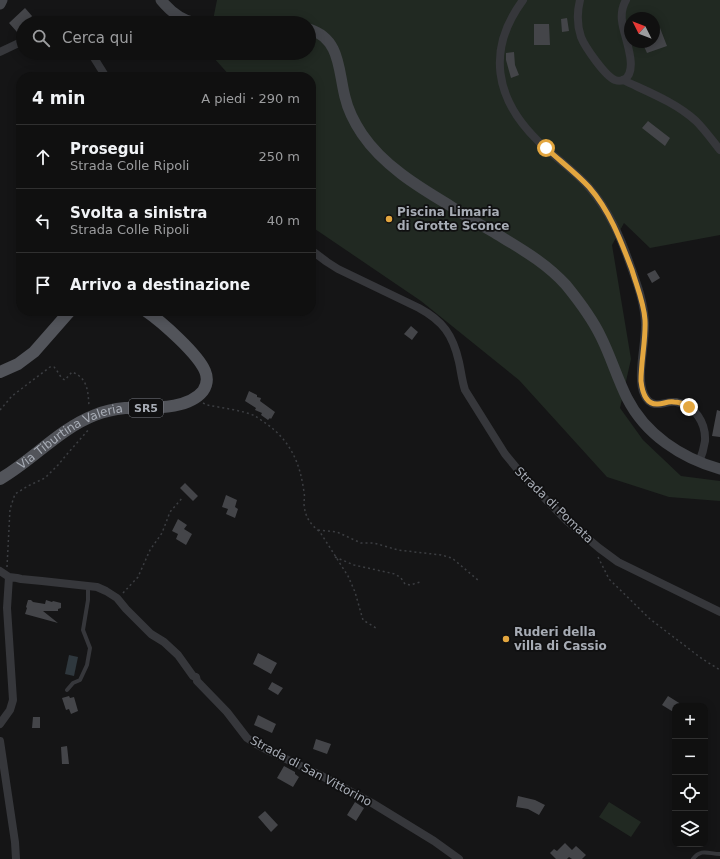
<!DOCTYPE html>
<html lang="it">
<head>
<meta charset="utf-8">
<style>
	:root { --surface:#101010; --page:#191919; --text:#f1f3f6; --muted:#9c9d9f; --line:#303030 }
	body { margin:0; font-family:"DejaVu Sans",sans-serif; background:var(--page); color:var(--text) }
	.controls { position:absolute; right:12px; bottom:12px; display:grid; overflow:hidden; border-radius:8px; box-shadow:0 2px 10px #0003 }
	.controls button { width:36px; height:36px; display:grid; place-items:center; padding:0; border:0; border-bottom:1px solid var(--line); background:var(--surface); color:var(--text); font:20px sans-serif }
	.compass { position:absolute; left:624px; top:12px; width:36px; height:36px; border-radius:50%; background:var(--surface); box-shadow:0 2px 10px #0003; rotate:312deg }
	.stop { position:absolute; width:12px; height:12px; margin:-9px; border:3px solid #e3a63f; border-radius:50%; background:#fff }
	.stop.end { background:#e3a63f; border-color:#fff; box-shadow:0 1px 4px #0008 }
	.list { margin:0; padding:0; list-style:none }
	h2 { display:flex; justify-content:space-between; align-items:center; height:52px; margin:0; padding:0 16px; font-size:17px }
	h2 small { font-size:13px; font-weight:400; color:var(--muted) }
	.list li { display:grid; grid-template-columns:26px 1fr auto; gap:12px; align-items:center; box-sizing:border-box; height:64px; padding:0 16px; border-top:1px solid var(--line) }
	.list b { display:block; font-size:15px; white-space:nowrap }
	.list p { margin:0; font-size:13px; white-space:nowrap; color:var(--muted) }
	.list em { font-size:13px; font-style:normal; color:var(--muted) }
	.icon { flex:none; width:22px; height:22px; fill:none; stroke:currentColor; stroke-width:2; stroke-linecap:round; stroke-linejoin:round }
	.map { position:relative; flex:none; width:720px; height:859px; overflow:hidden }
	.search { position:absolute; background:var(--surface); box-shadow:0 2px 10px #0003; left:16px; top:16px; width:300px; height:44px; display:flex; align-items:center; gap:10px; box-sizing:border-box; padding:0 14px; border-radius:22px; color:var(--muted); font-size:15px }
	.panel { position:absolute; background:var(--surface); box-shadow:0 2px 10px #0003; left:16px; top:72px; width:300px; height:244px; border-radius:16px }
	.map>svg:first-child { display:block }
	.green { fill:#212922; fill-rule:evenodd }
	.water { fill:#2f383e }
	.building { fill:#444549 }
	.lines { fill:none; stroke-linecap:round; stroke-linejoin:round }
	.path { stroke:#3c3e42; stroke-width:1.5; stroke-dasharray:2 3; stroke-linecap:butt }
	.lane { stroke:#36373b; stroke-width:4 }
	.street { stroke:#36373b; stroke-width:8 }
	.secondary { stroke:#44464b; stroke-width:11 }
	.primary { stroke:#52545a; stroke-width:12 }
	.route { stroke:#e3a63f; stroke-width:5 }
	.poi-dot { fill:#e3a63f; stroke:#101011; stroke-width:1.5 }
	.labels { text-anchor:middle; stroke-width:3.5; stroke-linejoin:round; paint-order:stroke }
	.shield { fill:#101011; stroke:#7a7d84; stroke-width:1 }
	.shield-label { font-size:11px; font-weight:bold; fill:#a7acb5 }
	.poi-label { font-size:12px; font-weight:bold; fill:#a7acb5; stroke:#101011; text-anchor:start }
	.street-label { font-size:12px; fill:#a7acb5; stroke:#101011 }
</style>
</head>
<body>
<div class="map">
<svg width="720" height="859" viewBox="0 0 720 859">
	<rect width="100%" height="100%" fill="#151516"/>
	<path class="green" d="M217,0H720V235L650,248L624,223L612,245L631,359L620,408L643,440L681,476L720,481V501L669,497L607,477L519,380L421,301L315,229L311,221V77H231L213,57V53H309V23H214V15ZM630,18H654V42H630Z
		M609,802L641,822L631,837L599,817Z"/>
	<path class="water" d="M69,655L78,657L74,676L65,674Z"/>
	<path class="building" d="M25,8L32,16L26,23H23V26L17,32L9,23Z
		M567,18L569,31L562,32L561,19Z
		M534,24H549L550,45H534Z
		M660,28L667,46L647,53L642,42H654V30Z
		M514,52L515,65L519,75L511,78L506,60V53Z
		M648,121L670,138L665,146L642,128Z
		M655,270L660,278L652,283L647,274Z
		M411,326L418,332L412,340L404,334Z
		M249,391L257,395V397L261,398L260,401L275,412L271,419L270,418L268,420L261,415L262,413L255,410L256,408L245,401Z
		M717,410L720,411V437L712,436Z
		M185,483L198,496L193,501L180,488Z
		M226,495L237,500L235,507L238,509L235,518L226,514L228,509L222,507Z
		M178,519L187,525L184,529L192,534L186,545L176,539L178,534L172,531Z
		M28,600H31L33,602L45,604L46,600L52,602L53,601L61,603V608L58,609V611H43L58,623L25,614L27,608L26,607Z
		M258,653L277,663L271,674L253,664Z
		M272,682L283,688L278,695L268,689Z
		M69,696L70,698L74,697L78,711L71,714L69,709L66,710L62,698Z
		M668,696L684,706H675V713L662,705Z
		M258,715L276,724L272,733L254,725Z
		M33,717H40V728H32Z
		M316,739L331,744L327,754L313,749Z
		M67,746L69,764H62L61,747Z
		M284,766L295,772V774L299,777L293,787L277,778Z
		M518,796L535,800L545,805L539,815L528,809L516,807Z
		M355,802L364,808L356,821L347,815Z
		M265,811L278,825L271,832L258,817Z
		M565,843L572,850L576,846L586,855L582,859H572L569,857L567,859H556L550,853L554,849L557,851Z"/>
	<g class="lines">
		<path class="path" d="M203,403L207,405C222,408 242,410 255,416C259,418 263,422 267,424C291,442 300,463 304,492C305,496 304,500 304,504C305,517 310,524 320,532L348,576L355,592L363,620L376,628
			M0,410L12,396L50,367H54C58,371 60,378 65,380L72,372C88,378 88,392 89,406
			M318,530L337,532L361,543H374L398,550L441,555L452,558L479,581
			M335,557L354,565L395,574L401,578L405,584L410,585L420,582
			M598,557L609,579L650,619L701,658L720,670
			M7,567L10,509L15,494L28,486L45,478L58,465L68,453L89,429
			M123,593L138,577L150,550L162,533L170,512L183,497"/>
		<path class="lane" d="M67,690L73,683L80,680L87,665L90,648L83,630L88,600V587
			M693,859C701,848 709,854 720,854"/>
		<path class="street" d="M523,0C486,50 495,99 538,141C553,156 572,169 587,185C604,204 617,229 626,253C634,276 644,298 645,323C646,343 636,377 644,394C646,399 649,403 655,404C662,405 668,401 676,402C695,405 706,423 705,441C704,448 702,455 699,462
			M580,0C577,12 577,25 581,37C585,47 605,76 615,80C618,81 621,81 624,80C640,70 623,35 622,21C621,13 622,7 626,0
			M0,52L23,41
			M91,53L106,77
			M623,80C648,92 675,102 696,121C705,130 712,140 720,150
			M311,250L327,262L338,269L419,308C443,321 453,335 459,362C461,371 462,381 465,390L505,454L524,477L567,521L599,548L618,562L720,612
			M0,571L9,577L17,578L21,579L42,581L97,587L106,591L117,598L126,609L151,634L164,642L178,655L193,676L196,677L197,681L227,712L247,738L256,744L269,751L320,775L372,803L434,841L459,859
			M0,724L10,710L13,700L7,608L9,577
			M0,741L15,842L16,859"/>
		<path class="secondary" d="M161,0C170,11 181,20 195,23
			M0,4L2,0
			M309,29C341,39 338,70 345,97C348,110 354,122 362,134C383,165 417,186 449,205C464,215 479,224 495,233C521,249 545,262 566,285C579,301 592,318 601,337C611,357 617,378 627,398C645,434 681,458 720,469"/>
		<g class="primary">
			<path d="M0,372L18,364L34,352L70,311"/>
			<path id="s1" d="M0,479C33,460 59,429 95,415C105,411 115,409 125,408C148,407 187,411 203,391C207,385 208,378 205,371C198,354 162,322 146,311"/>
		</g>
	</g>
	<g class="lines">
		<path class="route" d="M546,148C560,161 576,173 589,187C610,211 621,241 632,270C637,287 644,303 645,320C646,340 641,360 641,381C642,390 645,405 658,404C663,404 668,401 674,402C679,402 684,404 689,407"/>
	</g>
	<g class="poi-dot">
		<circle cx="389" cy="219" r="4"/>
		<circle cx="506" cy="639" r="4"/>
	</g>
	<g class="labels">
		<rect class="shield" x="129" y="399" width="34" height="18" rx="3"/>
		<g class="shield-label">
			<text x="146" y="412">SR5</text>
		</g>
		<g class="poi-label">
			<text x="397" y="216">Piscina Limaria<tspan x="397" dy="14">di Grotte Sconce</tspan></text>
			<text x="514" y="636">Ruderi della<tspan x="514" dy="14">villa di Cassio</tspan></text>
		</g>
		<g class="street-label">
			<text dy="4" stroke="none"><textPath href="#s1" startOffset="83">Via Tiburtina Valeria</textPath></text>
			<text transform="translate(554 505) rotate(44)" y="4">Strada di Pomata</text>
			<text transform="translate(311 771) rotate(28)" y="4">Strada di San Vittorino</text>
		</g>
	</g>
</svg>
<div class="controls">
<button>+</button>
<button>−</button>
<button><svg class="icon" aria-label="locate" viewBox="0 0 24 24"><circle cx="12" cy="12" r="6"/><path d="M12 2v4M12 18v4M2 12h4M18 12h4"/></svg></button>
<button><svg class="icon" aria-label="layers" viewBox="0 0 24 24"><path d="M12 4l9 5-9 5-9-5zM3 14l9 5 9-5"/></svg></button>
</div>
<svg class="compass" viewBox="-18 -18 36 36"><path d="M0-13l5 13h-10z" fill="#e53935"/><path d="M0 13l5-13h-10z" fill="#9c9d9f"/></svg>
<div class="stop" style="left:546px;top:148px"></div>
<div class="stop end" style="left:689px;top:407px"></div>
<div class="search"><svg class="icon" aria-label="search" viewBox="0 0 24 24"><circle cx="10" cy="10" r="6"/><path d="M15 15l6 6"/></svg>Cerca qui</div>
<section class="panel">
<h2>4 min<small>A piedi · 290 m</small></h2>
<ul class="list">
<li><svg class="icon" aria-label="ahead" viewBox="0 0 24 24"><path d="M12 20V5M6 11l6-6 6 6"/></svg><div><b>Prosegui</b><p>Strada Colle Ripoli</p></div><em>250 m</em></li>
<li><svg class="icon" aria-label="left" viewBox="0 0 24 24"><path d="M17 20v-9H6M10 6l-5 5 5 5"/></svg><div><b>Svolta a sinistra</b><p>Strada Colle Ripoli</p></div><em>40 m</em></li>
<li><svg class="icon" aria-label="arrive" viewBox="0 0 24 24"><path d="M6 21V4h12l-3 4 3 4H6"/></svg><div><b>Arrivo a destinazione</b></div></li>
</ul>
</section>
</div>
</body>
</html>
